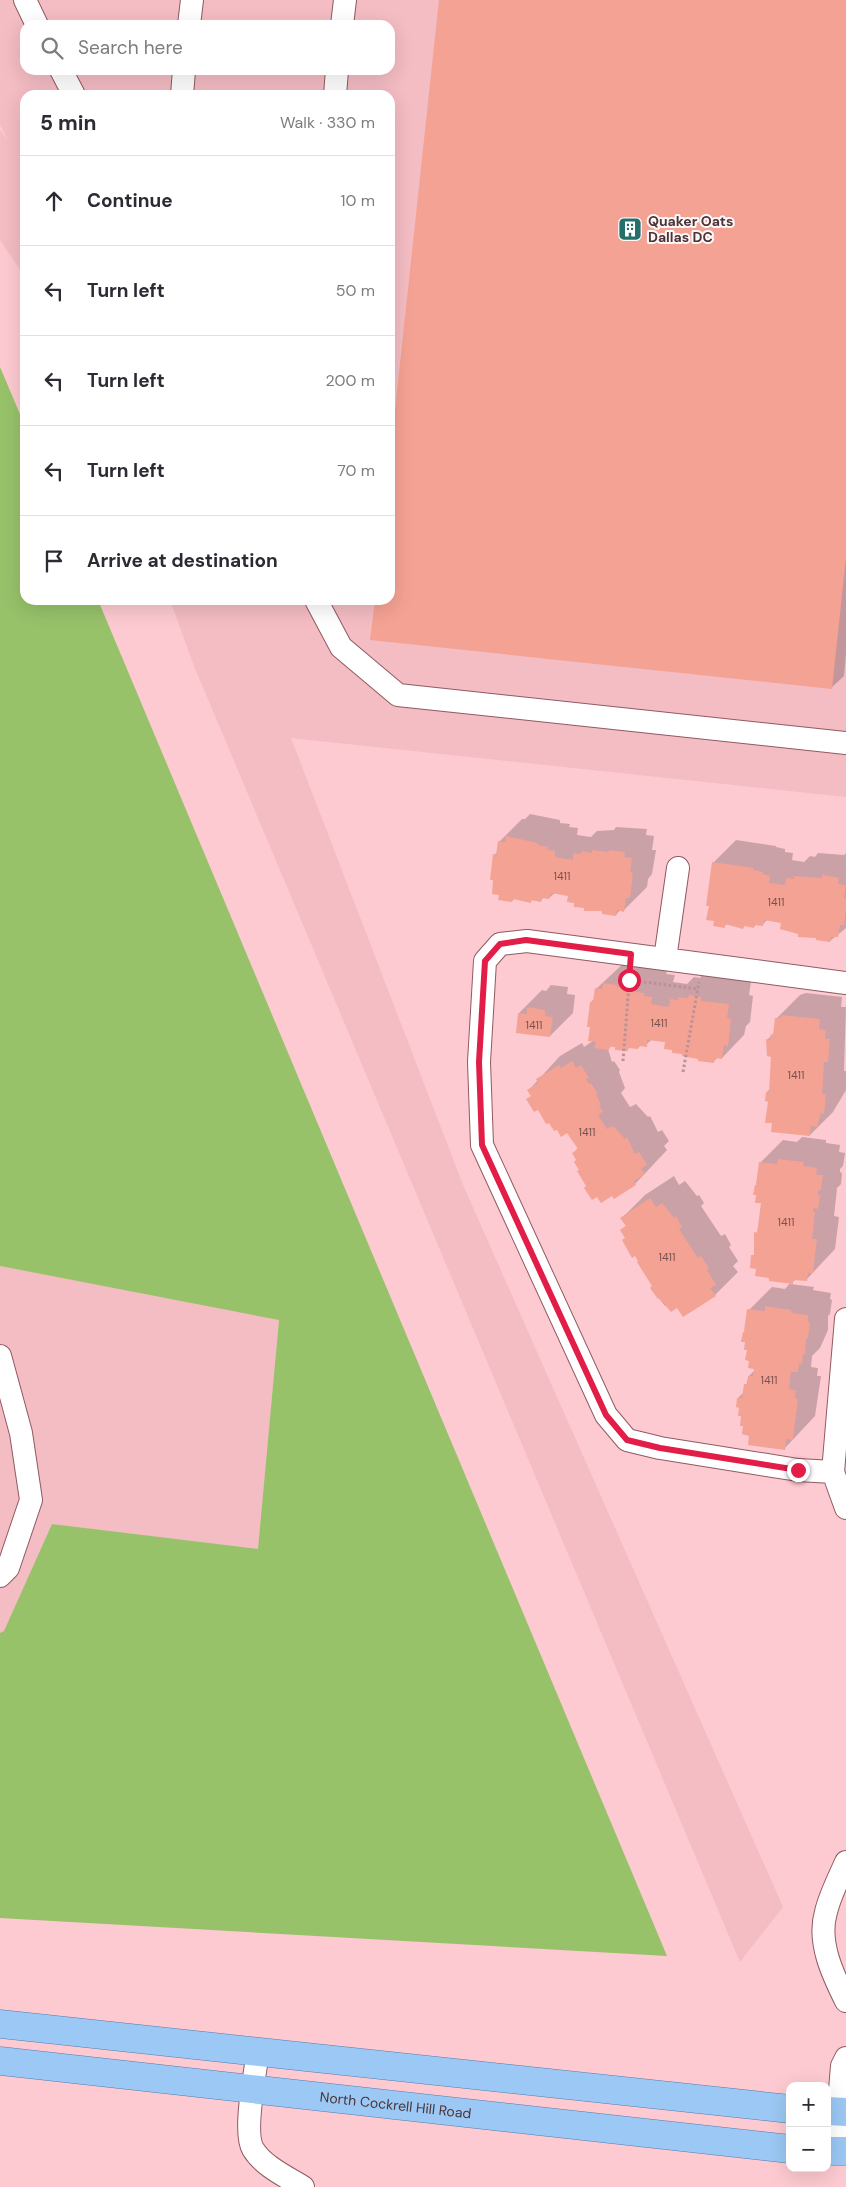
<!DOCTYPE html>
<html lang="en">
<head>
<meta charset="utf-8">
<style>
	:root { --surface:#fff; --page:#f2f2f3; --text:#2b2b33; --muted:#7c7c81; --line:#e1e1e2 }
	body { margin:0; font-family:"DM Sans",sans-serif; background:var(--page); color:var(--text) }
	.controls { position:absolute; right:15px; bottom:15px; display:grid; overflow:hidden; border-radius:10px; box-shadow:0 5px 20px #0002 }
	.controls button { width:45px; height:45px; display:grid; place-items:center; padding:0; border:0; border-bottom:1px solid var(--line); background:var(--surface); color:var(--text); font:25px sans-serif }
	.stop { position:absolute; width:15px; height:15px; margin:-11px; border:4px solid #e11d48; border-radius:50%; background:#fff }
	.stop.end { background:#e11d48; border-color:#fff; box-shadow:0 1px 5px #0008 }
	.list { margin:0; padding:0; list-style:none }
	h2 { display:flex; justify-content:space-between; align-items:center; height:65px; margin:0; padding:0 20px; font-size:21px }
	h2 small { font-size:16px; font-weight:400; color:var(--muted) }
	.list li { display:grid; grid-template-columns:32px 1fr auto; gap:15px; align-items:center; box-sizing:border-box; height:90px; padding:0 20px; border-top:1px solid var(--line) }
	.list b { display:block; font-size:19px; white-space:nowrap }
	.list em { font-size:16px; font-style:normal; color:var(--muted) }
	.icon { flex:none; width:28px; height:28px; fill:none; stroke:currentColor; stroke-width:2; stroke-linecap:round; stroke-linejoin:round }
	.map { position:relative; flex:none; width:846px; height:2187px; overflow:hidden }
	.search { position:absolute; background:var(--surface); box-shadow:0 5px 20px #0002; left:20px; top:20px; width:375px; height:55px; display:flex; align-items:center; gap:12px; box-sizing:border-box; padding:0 18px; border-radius:15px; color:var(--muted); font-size:19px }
	.panel { position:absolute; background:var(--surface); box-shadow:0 5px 20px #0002; left:20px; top:90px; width:375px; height:515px; border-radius:15px }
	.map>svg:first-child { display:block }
	.built { fill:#f4bcc3; fill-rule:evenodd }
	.green { fill:#97c26a }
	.shadow { fill:#0003 }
	.building { fill:#f4a293 }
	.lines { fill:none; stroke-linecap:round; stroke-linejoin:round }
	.minor-casing { stroke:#905a62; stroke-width:24 }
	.major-casing { stroke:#547cad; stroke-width:29 }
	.path { stroke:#b99196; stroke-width:3; stroke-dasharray:2.5 2.5; stroke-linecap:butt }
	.minor { stroke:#fff; stroke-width:22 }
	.major { stroke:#9bc8f4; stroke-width:28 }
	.route { stroke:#e11d48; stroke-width:6 }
	.labels { text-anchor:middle; stroke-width:4; stroke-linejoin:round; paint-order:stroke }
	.number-label { font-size:11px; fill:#76504e }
	.poi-label { font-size:14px; font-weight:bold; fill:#4c3437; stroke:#fef8f9; text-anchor:start }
	.street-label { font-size:14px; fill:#4c3437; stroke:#fef8f9 }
</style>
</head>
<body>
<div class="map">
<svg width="846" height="2187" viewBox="0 0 846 2187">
	<rect width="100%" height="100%" fill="#fccad0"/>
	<path class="built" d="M0,0H846V797L291,738L463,1185L783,1907L740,1962L194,666L170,600H390V95H25V277L0,240V130L8,141L0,125ZM25,25H390V70H25Z
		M0,1266L279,1319L258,1550L52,1524L4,1632L0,1633Z"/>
	<path class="green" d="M0,367L25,426V600H98L667,1956L0,1918V1633L4,1631L52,1524L258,1549L279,1320L0,1266Z"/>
	<path class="shadow" d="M440,0H846V653L844,676L831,688L376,600H390V469Z
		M530,814L560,820V823L570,824L569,827L578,828L577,835L591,837L597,831L614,830L616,827L647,829L646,835L654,836L652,850H656L652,874L648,879L647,887L624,910H620L616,915L585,907L575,902L569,895L555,893L549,898L544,897L541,900L533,899L530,902L515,898L512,901L494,855L498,852L499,842L522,819H525Z
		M736,840L776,846V847L785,849V852L793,853L792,860L804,862L810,856L815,857L818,853L844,855L846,853V928L830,941L818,936L799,933L783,922L768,919L762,925L756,924L754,927L745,925L743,928L727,924L724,926L713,863Z
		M627,960L667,971L666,974L675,975L673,982L687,984L694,977L700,978L702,975H723V978L751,982L749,995L753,996L750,1022L746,1026L744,1035L722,1058L718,1057L713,1062L700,1058L666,1041L652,1039L646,1045H641L638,1048L630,1047L627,1050L612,1046L608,1049L612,1062L614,1061L620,1070L619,1072L625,1088L621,1093L630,1107L636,1104L648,1117L650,1116L658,1132L662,1130L669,1141L664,1146L667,1150L635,1184L587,1186L574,1153L578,1148L567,1131L529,1090L560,1056L582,1043L584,1047L594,1040L591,1026V1002L594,999L596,989Z
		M551,985L568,987L567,994L575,995L573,1013L550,1036L519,1013L542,990L546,991Z
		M806,993L842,997L841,1007H846L844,1071H846V1090L833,1112L810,1135L774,1122L767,1092L770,1089L772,1056L767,1040L775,1032L777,1018L800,995Z
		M802,1137L826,1140V1143L840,1145L839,1152L845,1153L843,1166L840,1169V1172L842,1173L841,1184L836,1189H837L834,1216L839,1217L835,1249L806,1280L796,1279L790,1284L814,1287L813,1290L831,1293L830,1299L832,1300L830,1314L828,1316V1330L820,1348L812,1356L811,1367L818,1368L817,1376H821L815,1416L784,1449L751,1435L744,1425L738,1398L744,1392L749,1376L757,1368L750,1360L744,1332L746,1330L749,1310L772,1287L785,1289L791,1282L770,1276L757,1268L753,1256L755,1253L756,1233L759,1230L762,1202L758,1194H755L760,1163L783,1140L797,1142Z
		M674,1176L679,1185L685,1181L697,1196L699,1195L704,1203L701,1206L721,1236L725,1234L731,1245L729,1247L738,1261L733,1266L738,1272L715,1295L665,1306L651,1288L654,1286L621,1230L627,1225L622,1218L645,1195Z"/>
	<path class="building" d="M439,0H846V557L832,689L370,640L375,600H390V457Z
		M506,836L538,843V845L548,847L547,850L555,851V857L573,860V853L581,854L582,851L592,853V850L609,852V850L625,852L624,857L632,858L630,872L633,873L630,898H626L624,912L617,910L616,916L602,914V911H584V908L574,907V903L567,902L568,896L551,893L549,899L542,898L541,902L531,900V903L513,899L512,902L498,900L499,895L492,894L493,880H490L493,854L496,855L498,841L505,842Z
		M712,862L754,868L753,870L763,872V874L770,876L769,883L785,885L786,878L794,879V876L822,878V875L839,878L838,884L846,885L844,898L846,899V910L844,925H840L838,937H831L830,942L816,940V938L798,937V934L780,929L781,923L764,920L763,926L754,925V928L744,926L743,929L725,924V928L713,926L714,921L706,920L709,906H706Z
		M603,983L617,985V987L635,989V992L644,993V996L652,997L651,1004L669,1007L670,999L678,1000V997L688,998L689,995L701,997V1001L729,1004L727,1018L731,1019L728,1046L724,1045L722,1059L715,1058L714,1063L698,1061V1059L682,1056V1054L672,1053V1050L664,1049L665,1042L647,1040V1047L639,1046L638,1049L628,1048V1051L615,1050V1047H610L609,1050L594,1048L596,1042L588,1041L590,1027H587L590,1002H593L595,988L602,989Z
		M527,1007L545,1010V1016L553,1017L550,1037L516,1033L518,1013L527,1014Z
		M781,1015L820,1019L819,1029L826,1030L825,1039H830L828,1062H824V1065L822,1094H826L824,1114L821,1113L817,1127L811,1126L810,1136L771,1132L772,1123H765L768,1102L765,1101L766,1092H769L771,1057L767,1056L766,1039L770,1040L771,1034L773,1035L775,1018H781Z
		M572,1061L576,1068L581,1065L589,1078L586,1079L589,1084L591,1083L598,1094L596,1095L601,1104L599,1105L603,1112L598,1115L607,1129L613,1126L625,1139L627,1137L635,1154L639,1152L647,1165L641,1168L645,1174L634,1181L636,1185L614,1199L612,1196L601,1203L597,1197L592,1200L584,1188L586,1186L577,1171L579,1170L574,1162L576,1160L572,1153L578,1149L567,1133L561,1137L557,1130L554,1131L549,1123L546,1124L538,1110L534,1112L526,1099L531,1096L527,1090L538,1083L536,1079L559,1065L561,1068Z
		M778,1159L804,1162L803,1166L817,1168L816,1175H823L821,1190H818V1195H820L818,1209L814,1208L813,1212H815L812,1239H817L813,1273H808L807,1281L793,1280V1284L769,1281V1278L755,1276L756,1269L750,1268L751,1255H754V1232L757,1233L761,1203H755L756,1195H753L755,1185H759L756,1184L759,1162L777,1164Z
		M650,1198L656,1207L662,1203L674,1218L676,1216L682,1227L679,1229L698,1258L701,1256L709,1268L707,1270L716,1285L710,1288L716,1296L683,1317L677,1308L671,1312L659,1298L658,1299L650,1288L652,1286L637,1262L638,1261L635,1256L632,1258L622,1240L625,1238L620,1230L626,1226L620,1218Z
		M765,1306L791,1310V1313L808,1315V1322H810L808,1338H806L805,1354H803L802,1364L799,1363L798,1372H791L789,1389L796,1390L795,1398L798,1399L793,1440L786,1439L785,1450L748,1445L749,1436L742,1434L743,1426H740L741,1416H738L739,1408L736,1407L737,1398H742L744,1384H747L748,1376H753L754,1369L748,1368L749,1361L745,1360L747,1350H744L745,1342H741L743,1332H747L744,1331L747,1309L765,1311Z"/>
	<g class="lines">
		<g class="minor-casing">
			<path id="minor" d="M25,0L37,25
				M189,25L192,0
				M342,25L345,0
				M61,70L74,95
				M182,95L184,70
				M335,95L337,70
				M316,600L341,647L398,695L846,743
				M665,959L678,868
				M846,1319L833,1472L846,1508
				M0,1356L21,1433L31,1500L8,1568L0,1576
				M833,1472L798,1470L660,1448L627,1440L606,1415L482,1145L479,1062L485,961L500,944L527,941L846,983
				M846,1862C839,1878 830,1895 826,1912C817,1942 833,1975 846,2001
				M258,2052C255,2074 243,2132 253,2149C263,2166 287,2177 303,2187
				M835,2151L842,2066L846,2058"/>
		</g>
		<g class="major-casing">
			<g id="major">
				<path d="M0,2024L790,2109"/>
				<path id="s1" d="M0,2061L790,2149"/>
				<path d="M827,2111L846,2112"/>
				<path d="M827,2151H846"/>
			</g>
		</g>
		<path class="path" d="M629,980L698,989
			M623,1061L630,972
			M683,1072L699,982"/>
		<use href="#minor" class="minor"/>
		<use href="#major" class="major"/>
	</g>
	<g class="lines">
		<path class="route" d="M629,980L631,954L526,940L500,944L485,961L479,1062L482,1145L606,1415L627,1440L660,1448L798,1470"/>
	</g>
	<defs>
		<g id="building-square" transform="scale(1.25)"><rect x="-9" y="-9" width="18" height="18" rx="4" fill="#256f6b" stroke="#fef8f9"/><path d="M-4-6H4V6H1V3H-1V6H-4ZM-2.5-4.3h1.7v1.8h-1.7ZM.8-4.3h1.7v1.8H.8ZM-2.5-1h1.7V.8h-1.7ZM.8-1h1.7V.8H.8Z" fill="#fff"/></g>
	</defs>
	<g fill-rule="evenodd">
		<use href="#building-square" x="630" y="229"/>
	</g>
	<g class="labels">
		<g class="number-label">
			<text x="562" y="880">1411</text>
			<text x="776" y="906">1411</text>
			<text x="659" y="1027">1411</text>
			<text x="534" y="1029">1411</text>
			<text x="796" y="1079">1411</text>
			<text x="587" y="1136">1411</text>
			<text x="786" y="1226">1411</text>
			<text x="667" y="1261">1411</text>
			<text x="769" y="1384">1411</text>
		</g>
		<g class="poi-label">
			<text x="648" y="226">Quaker Oats<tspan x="648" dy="16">Dallas DC</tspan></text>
		</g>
		<g class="street-label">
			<text dy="5" stroke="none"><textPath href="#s1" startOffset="398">North Cockrell Hill Road</textPath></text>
		</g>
	</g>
</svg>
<div class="controls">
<button>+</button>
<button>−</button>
</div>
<div class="stop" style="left:629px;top:980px"></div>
<div class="stop end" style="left:798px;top:1470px"></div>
<div class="search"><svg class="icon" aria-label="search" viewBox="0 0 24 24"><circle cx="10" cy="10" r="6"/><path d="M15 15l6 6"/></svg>Search here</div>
<section class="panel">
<h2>5 min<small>Walk · 330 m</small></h2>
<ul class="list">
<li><svg class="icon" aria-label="ahead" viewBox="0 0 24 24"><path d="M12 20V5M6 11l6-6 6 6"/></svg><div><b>Continue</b></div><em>10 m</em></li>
<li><svg class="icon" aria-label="left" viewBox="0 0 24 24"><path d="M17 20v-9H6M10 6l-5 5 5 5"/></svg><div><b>Turn left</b></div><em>50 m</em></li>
<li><svg class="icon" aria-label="left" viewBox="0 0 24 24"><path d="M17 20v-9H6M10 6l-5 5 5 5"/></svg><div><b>Turn left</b></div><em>200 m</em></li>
<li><svg class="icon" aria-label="left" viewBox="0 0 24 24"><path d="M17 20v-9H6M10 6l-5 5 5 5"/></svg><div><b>Turn left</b></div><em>70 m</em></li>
<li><svg class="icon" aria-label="arrive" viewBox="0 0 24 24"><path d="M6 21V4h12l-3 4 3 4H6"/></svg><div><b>Arrive at destination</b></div></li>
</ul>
</section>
</div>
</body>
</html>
